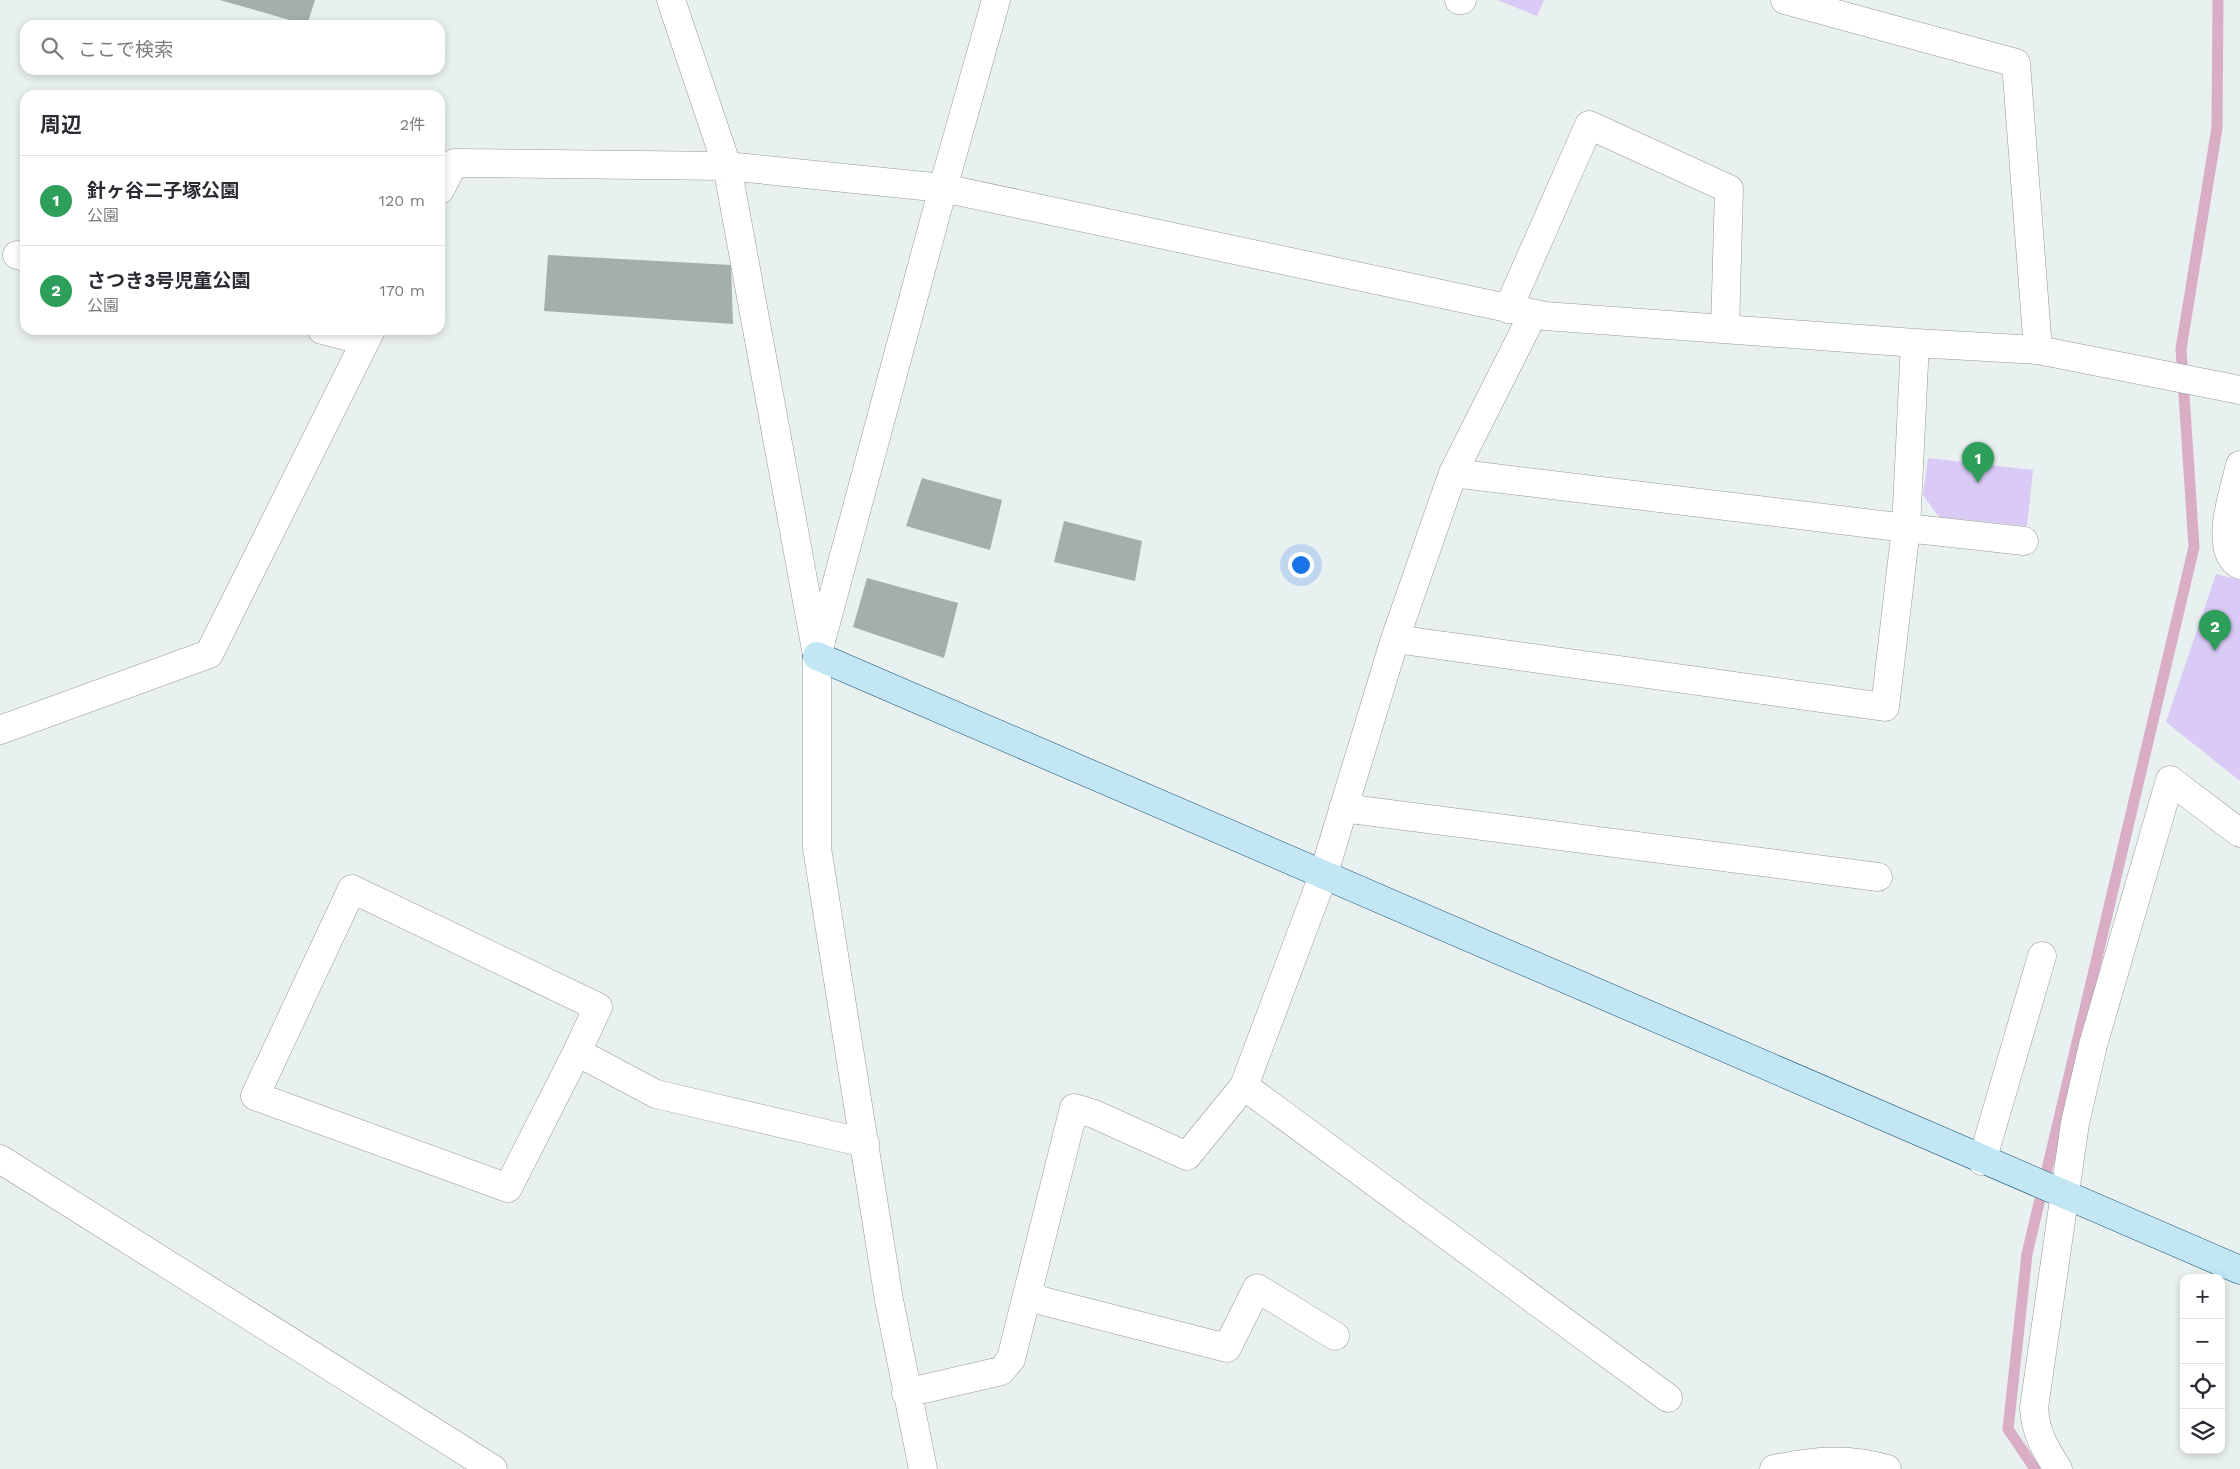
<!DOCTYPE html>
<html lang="ja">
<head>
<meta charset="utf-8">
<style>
	:root { --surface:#fff; --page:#f7f7f7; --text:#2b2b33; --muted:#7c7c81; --line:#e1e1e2; --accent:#ea580c }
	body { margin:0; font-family:"Work Sans","Noto Sans JP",sans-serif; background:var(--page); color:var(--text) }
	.controls { position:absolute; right:15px; bottom:15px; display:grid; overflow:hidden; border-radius:10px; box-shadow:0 2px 8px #0003 }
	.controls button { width:45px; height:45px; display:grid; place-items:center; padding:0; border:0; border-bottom:1px solid var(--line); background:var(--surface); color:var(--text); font:25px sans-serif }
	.you { position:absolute; left:1300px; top:564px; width:18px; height:18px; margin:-12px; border:4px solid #fff; border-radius:50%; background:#1a73e8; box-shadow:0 0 0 8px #1a73e833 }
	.badge { display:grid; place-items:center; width:32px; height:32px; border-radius:50%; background:var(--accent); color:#fff; font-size:16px; font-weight:700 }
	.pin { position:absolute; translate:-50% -41px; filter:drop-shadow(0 1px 2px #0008) }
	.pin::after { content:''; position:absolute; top:26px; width:18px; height:15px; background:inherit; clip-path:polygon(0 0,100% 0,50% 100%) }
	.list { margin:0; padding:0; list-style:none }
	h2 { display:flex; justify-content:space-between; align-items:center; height:65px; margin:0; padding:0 20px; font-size:21px }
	h2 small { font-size:16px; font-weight:400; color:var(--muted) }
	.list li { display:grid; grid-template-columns:32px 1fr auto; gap:15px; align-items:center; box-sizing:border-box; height:90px; padding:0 20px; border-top:1px solid var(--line) }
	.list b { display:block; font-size:19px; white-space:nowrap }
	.list p { margin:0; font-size:16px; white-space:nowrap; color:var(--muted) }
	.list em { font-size:16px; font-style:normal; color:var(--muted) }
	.icon { flex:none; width:28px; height:28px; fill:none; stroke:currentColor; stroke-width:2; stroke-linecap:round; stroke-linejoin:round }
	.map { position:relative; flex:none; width:2240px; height:1469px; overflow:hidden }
	.search { position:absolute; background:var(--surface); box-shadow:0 2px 8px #0003; left:20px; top:20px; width:425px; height:55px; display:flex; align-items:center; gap:12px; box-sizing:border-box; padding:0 18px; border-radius:15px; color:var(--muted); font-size:19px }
	.panel { position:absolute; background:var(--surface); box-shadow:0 2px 8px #0003; left:20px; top:90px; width:425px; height:245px; border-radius:15px }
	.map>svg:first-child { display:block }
	.park { fill:#d9cbf5 }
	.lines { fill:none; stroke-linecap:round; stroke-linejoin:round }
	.stream { stroke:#d9aec5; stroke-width:11 }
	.building { fill:#a4afab }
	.street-casing { stroke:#989898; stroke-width:29 }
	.secondary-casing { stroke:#114e6f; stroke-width:29 }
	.street { stroke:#fff; stroke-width:28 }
	.secondary { stroke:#c3e6f4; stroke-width:28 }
</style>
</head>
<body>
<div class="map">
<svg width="2240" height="1469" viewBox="0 0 2240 1469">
	<rect width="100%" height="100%" fill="#e9f0f0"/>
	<path class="park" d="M1497,0H1544L1537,16Z
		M1928,458L2033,470L2027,526L1939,517L1923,495Z
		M2216,574L2240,580V781L2166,722Z"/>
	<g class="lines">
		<path class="stream" d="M2035,1469L2008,1429L2027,1254L2194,547L2181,349L2217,128L2218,0"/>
	</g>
	<path class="building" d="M220,0H315L307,25Z
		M548,255L731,265L733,324L544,311Z
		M922,478L1002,500L990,550L906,526Z
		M1064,521L1142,541L1135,581L1054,562Z
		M867,578L958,603L944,658L853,627Z"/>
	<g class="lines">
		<g class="street-casing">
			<path id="street" d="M671,0L727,166L816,650
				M1459,0H1462
				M1785,0L2016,63L2038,350
				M440,190L454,163L727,166L943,188L1545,316L1915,343L2038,350L2240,390
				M17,255L25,257
				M1508,309L1589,125L1729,189L1725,329
				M1533,314L1453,473L1395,639L1323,876L1244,1086L1668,1398
				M322,330L365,341
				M1915,343L1906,528L2024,541
				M2240,465C2235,488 2212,551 2240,565
				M1395,639L1885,707L1906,528L1453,473
				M0,730L209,654L371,330
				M1343,808L1878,877
				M577,1052L508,1188L255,1096L352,889L598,1007L577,1052L656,1094L865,1143
				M0,1159L493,1469
				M1982,1161L2042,956
				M1027,1297L1227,1348L1257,1288L1335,1336
				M906,1393L1001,1371L1011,1359L1074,1108L1094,1114L1187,1156L1244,1086
				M923,1469L889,1300L817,848V656L943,188L996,0
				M1774,1469C1814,1461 1847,1457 1887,1469
				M2058,1469C2044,1447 2036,1434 2034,1408L2075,1123L2093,1045L2170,780L2240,833"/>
		</g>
		<g class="secondary-casing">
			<path id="secondary" d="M817,656L2240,1270"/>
		</g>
		<use href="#street" class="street"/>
		<use href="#secondary" class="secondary"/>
	</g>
</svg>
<div class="controls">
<button>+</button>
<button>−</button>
<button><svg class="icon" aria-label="locate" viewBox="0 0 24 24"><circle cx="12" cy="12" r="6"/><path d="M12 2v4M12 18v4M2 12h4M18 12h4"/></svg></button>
<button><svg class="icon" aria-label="layers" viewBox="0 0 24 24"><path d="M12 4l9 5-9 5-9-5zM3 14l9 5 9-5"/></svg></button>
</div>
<div class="you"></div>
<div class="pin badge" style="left:1978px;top:483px;background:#2e9e5b">1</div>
<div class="pin badge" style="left:2215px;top:651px;background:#2e9e5b">2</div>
<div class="search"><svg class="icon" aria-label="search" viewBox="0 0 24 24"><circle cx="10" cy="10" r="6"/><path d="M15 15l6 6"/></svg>ここで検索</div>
<section class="panel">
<h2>周辺<small>2件</small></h2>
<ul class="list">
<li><span class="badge" style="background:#2e9e5b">1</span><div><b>針ヶ谷二子塚公園</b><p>公園</p></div><em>120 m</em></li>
<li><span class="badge" style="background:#2e9e5b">2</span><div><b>さつき3号児童公園</b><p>公園</p></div><em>170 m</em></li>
</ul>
</section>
</div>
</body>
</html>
